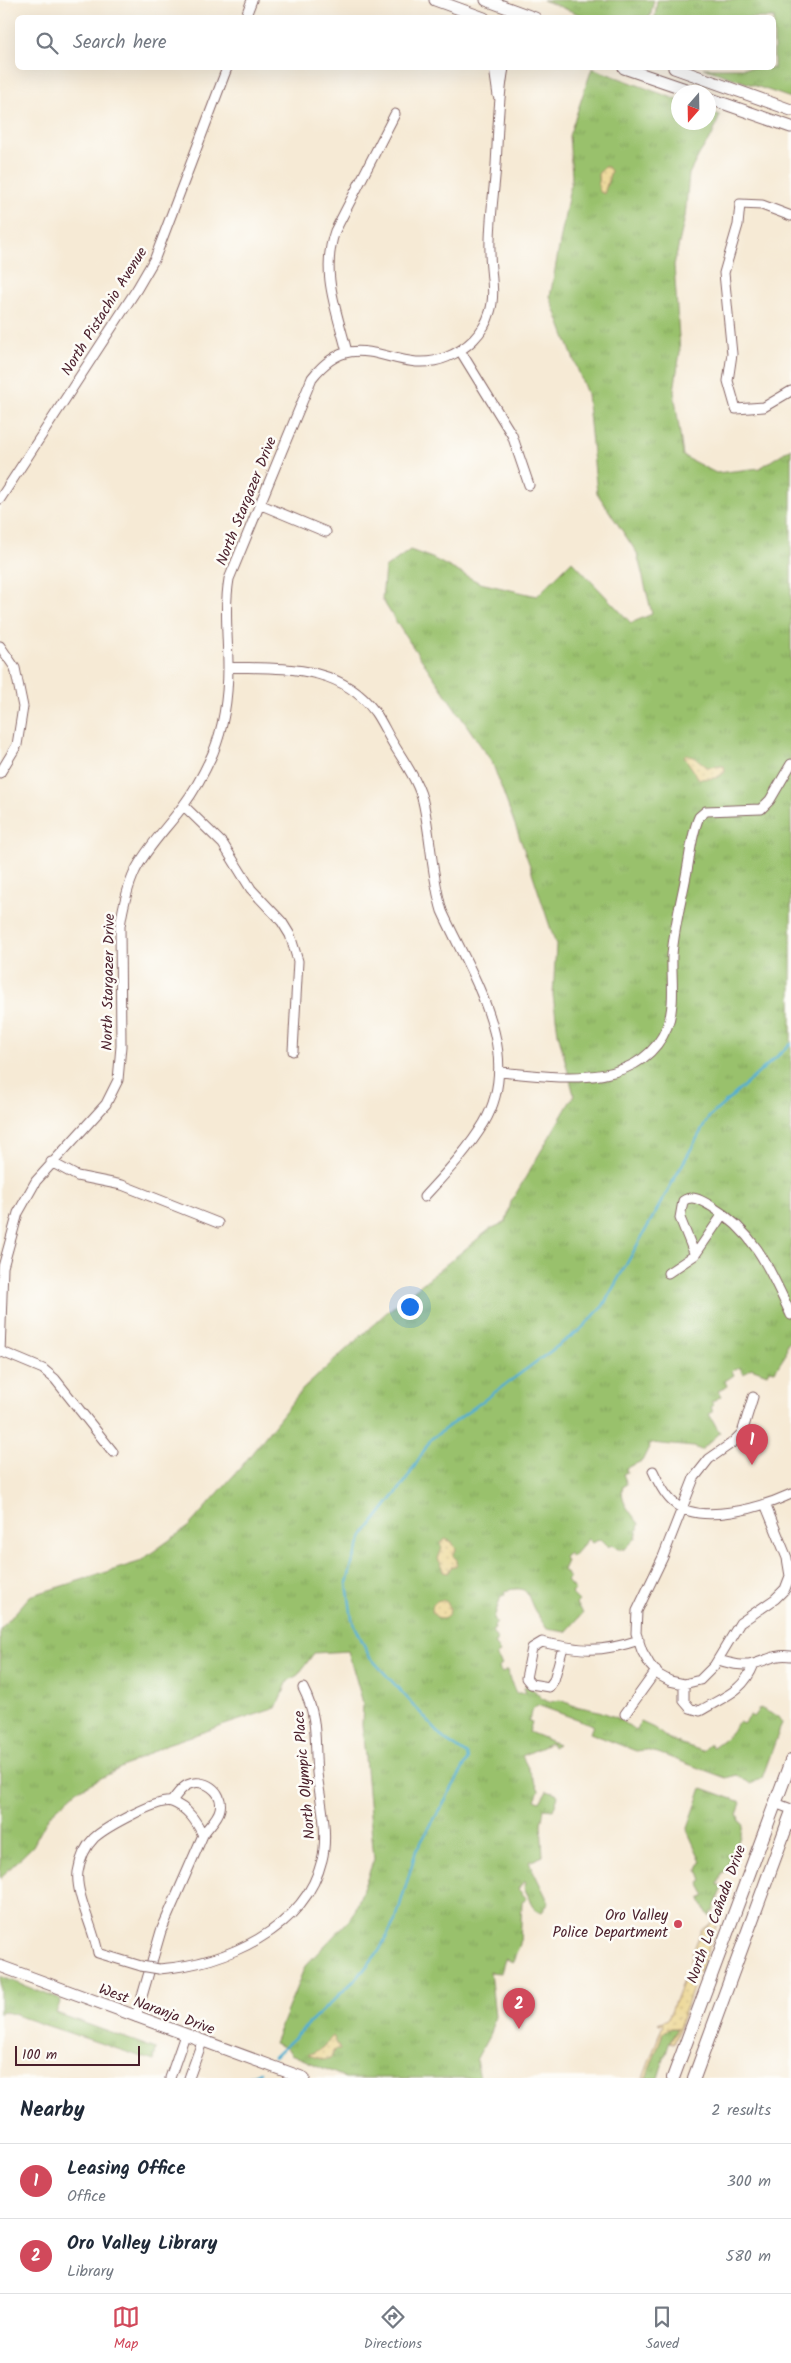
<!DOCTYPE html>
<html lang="en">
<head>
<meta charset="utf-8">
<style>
	:root { --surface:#fff; --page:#f2f2f3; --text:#1f2937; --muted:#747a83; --line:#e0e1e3; --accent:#d1495b }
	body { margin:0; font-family:Kalam,sans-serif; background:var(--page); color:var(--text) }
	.compass { position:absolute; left:671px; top:85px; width:45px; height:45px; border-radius:50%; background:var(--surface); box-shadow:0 5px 20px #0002; rotate:200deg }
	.scale { position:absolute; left:15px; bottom:12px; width:125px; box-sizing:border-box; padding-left:5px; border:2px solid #4a1f2b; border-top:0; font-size:14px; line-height:18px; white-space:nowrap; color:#4a1f2b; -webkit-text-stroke:4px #fdfcf7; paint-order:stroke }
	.you { position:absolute; left:409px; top:1306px; width:18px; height:18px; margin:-12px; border:4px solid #fff; border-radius:50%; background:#1a73e8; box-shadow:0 0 0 8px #1a73e833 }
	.badge { display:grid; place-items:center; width:32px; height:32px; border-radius:50%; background:var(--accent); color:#fff; font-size:16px; font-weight:700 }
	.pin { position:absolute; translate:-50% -41px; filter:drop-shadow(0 1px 2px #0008) }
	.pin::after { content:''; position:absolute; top:26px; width:18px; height:15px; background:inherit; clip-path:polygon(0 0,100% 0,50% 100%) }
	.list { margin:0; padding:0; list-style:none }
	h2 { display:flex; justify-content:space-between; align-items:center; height:65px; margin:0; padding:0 20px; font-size:21px }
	h2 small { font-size:16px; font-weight:400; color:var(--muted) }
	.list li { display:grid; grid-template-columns:32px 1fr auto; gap:15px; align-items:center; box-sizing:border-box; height:75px; padding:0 20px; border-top:1px solid var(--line) }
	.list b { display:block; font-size:19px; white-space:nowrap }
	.list p { margin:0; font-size:16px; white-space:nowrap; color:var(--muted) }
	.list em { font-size:16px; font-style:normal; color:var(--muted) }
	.icon { flex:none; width:28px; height:28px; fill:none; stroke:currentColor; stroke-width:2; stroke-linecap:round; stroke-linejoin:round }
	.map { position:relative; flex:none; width:791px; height:2078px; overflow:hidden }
	.search { position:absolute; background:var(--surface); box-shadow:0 5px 20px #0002; left:15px; right:15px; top:15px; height:55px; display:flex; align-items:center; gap:12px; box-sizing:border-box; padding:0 18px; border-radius:8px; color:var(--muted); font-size:19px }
	.sheet { height:215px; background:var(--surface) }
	nav { display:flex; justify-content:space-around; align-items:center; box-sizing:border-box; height:70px; border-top:1px solid var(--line); background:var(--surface); font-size:14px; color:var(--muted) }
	nav a { display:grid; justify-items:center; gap:2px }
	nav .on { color:var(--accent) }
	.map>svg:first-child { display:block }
	.grass { fill:url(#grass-tufts); stroke:#72704c }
	.sand { fill:url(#sand-dots); stroke:#9c7c64 }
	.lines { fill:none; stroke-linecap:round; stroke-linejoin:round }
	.stream { stroke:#52afd1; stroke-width:2.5 }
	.street-casing { stroke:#866666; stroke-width:11 }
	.secondary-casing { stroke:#866666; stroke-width:13 }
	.primary-casing { stroke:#866666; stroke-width:14 }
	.street { stroke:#fff; stroke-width:9 }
	.secondary { stroke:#fff; stroke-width:11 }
	.primary { stroke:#fff; stroke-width:12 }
	.street-bridge-casing { stroke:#866666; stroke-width:11; stroke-linecap:butt }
	.street-bridge { stroke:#fff; stroke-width:9 }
	.poi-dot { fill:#d1495b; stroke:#fdfcf7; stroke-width:2 }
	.labels { text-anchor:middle; stroke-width:5; stroke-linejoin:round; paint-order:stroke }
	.street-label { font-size:15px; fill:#4a1f2b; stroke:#fdfcf7 }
	.poi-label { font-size:15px; fill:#4a1f2b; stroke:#fdfcf7; text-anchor:end }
</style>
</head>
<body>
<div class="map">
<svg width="791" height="2078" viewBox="0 0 791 2078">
	<defs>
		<pattern id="grass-tufts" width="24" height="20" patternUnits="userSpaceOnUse" patternTransform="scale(1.25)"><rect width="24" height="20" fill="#99c16c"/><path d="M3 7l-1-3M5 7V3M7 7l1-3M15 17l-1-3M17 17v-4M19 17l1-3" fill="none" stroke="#85a55e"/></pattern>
		<pattern id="sand-dots" width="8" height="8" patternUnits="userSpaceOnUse" patternTransform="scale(1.25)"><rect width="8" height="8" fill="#eeda9e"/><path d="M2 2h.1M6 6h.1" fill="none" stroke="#cebb88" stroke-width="1.8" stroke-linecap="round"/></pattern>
	</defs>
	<rect width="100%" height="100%" fill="#fdfcf7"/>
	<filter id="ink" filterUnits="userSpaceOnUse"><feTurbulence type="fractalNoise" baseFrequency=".02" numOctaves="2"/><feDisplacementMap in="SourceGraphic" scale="10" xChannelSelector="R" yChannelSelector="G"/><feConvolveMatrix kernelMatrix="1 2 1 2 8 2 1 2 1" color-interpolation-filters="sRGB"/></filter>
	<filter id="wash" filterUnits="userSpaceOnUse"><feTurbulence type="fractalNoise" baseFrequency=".0096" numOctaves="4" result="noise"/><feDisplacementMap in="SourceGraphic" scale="20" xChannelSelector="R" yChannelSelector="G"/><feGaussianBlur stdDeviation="1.12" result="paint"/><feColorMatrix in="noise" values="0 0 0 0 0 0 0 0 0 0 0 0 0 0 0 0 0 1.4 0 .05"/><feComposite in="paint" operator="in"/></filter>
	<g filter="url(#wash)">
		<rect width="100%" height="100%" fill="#f6ead5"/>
		<path class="grass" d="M543,0H654L650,17H586Z
			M657,0H791V98L703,68H774V18H655Z
			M592,68L678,100V122H708L709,111L720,115L712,136L700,153L689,174L685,217L674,265L680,352L674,391L683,456L716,473L760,468L791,448V1341L787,1343L786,1354L775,1371L769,1370L767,1374L751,1368L744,1374L739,1367L732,1371L734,1375L725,1381L727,1386L718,1391L721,1396L711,1402L714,1405L711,1407L713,1412L709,1414L720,1433L701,1450L694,1447L651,1443L642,1461L626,1468L627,1472L623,1474L627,1484L623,1486C619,1502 631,1512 639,1524L636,1538L625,1549H618L612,1544L609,1547L601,1539L592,1543L588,1539L572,1557L569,1553L564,1557L567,1561L563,1570L570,1578L567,1581L575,1590L571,1593L579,1601L576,1604L583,1613L566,1632L547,1629C543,1623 539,1617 535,1611C525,1592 530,1585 504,1591L505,1595L501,1596L494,1618L497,1623L494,1626L495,1629L492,1631L498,1641L494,1643L500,1653L496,1655L502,1665L498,1668L502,1673L508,1670L510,1680L516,1693H526L524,1688L527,1686L535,1691L541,1698L549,1702L560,1700L575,1706L599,1711L618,1718L635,1730L641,1722L654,1728L668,1739L702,1751L709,1744L713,1747L728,1736L739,1722L743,1724L750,1715L753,1717L760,1708L778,1717L782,1723L762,1778L751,1784L737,1775L726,1778L658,1753L645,1750L636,1751L590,1733L593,1725L537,1705L531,1711L529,1721L532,1722L529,1732L558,1744L553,1747L551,1743L522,1756L539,1790L535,1800L540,1802L547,1790L556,1793L558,1796L553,1810L544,1809L541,1824L543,1856L529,1862L549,1903L542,1912L536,1910L524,1888L526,1883L524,1881L518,1889L527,1899L522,1902L520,1944L513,1962L505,1959L501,1973L490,1972L495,2016L489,2036L476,2060L480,2078H346L291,2054L288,2049L274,2043L305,1966L353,1916L374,1859L362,1724L363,1703L348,1651L314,1653L298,1675L288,1681L276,1708L167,1744L78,1790L49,1816L33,1846L0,1878V1630L30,1596L139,1562L189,1526L241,1467L301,1391L387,1312L490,1229L506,1222L511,1202L574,1095L558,1033L553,995L556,945L530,866L492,762L402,631L382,599L385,568L410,550L432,558L480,583L537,596L572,561L631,623L652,614L637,553L597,493L587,394L550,297L572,176L569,136Z
			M702,1788L741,1802L737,1816L740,1818L739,1821L742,1823L743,1827L735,1851L733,1850L725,1873H722L718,1885L722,1886L713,1912L711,1911L710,1916L706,1913L700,1899L706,1896L699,1883L702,1881L698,1870L701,1861L687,1830Z
			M0,1976L61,2000L56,2013L156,2049L154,2061L3,2011L0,2014Z
			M671,2028H677L669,2043L658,2078H646L663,2033Z"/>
		<path class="sand" d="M604,167H608L611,171L604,194L599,191L598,174Z
			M686,755L696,758L707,767L724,766L725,772L716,778L699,779L684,756Z
			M445,1539L452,1542L456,1549L453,1556L457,1560V1565L451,1567L448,1573L443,1572V1567L438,1559L442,1548L440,1543Z
			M432 1609a9 9 0 1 1 18 0a9 9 0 1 1-18 0Z
			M723,1907L700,1971L693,1972L695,1967L689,1964L701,1930L711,1924Z
			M683,1980L693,1988L674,2043L670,2042L677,2028H671L663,2033L646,2078H643L663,2025L658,2023L668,2019Z
			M333,2036L340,2050H334L331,2058L324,2060L308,2055L322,2048Z"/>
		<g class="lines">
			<path class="stream" d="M274,2057L358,1977L379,1951L396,1919L416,1851L468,1760L467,1755L445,1740L369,1656L352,1619L347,1583L353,1561L363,1536L405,1482L431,1439L581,1329L603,1306L709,1117L791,1044
				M247,2078L260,2072"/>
		</g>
	</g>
	<g filter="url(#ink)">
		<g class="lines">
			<g class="street-casing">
				<path id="street" d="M245,18L252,0
					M494,68L498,96
					M791,216L762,205L740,204L738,225L724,273L732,354L728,381L736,409L764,407L791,391
					M347,352C337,311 320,273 335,231L395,114
					M461,352L512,435L529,485
					M0,499L137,289L155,258L227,68
					M259,504L326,532
					M0,646L15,668L23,707L17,745L0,773
					M228,667C281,669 339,663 375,712C382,722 387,734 394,745C405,763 420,784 424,806C431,841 432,877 442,911C471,975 525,1053 484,1123C468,1150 445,1174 424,1197
					M184,806L223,844L251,889L282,922L290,935L298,961L293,1051
					M500,1072C556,1077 640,1092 667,1027C676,1004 671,979 672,955C674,928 681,902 686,876C690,857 691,835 699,817L706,811L761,809L770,800L791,764
					M51,1162L77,1176L122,1185L218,1223
					M695,1255L680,1218L683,1201C693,1194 702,1201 711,1206C756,1233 770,1270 791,1315
					M668,1273L695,1255L723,1214
					M0,1351L43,1369L55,1379L113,1452
					M0,1353L3,1267L18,1213L36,1181L106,1104L118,1080L121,1046L120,926C123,907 127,888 135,871C147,847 167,828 183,806C195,790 205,771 213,753C224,726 228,696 228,667C228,637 224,609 229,579L312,378C358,319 395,379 447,357C467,349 484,333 490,312C496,293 490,272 490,252C489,224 494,194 496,165C498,133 498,99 504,68
					M753,1397L742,1433L732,1443L709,1459L694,1478L663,1557L637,1611L636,1633L642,1651L650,1665L659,1675L670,1681L684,1684L700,1680L714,1666L740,1623L775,1599L785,1589L790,1576L787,1558L765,1504
					M653,1471C658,1482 665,1496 674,1503C700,1526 763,1507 791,1494
					M563,1647L554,1680L549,1687L531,1684L526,1678L532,1648L542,1642C580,1651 601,1653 639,1640
					M718,1660C730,1663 741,1667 753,1664C769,1660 773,1654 791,1656
					M684,1684V1701L690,1708L700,1711C725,1696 743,1692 754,1664
					M625,1714L656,1671
					M171,1802C176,1796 181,1788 187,1785C203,1777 224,1791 220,1809C218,1819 208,1826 203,1835
					M775,1803L791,1809
					M159,1969C224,1964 305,1930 322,1860C329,1833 320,1800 317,1773C314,1740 319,1719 303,1688
					M136,2017L161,1931L203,1835C196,1821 188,1808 172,1802C158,1798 105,1828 94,1838C85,1847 80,1859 78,1872C75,1894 94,1929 98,1953L141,1966
					M170,2078L185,2035
					M189,2078L202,2042"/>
			</g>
			<g class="secondary-casing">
				<path id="secondary" d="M435,0L484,18
					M486,0L535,18
					M624,68L694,92
					M674,68L791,110
					M708,98L791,127
					M0,1966L304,2078"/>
			</g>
			<g class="primary-casing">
				<path id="primary" d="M673,2078L791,1761
					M694,2078L791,1814"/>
			</g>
			<use href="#street" class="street"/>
			<use href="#secondary" class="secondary"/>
			<use href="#primary" class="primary"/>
			<g class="street-bridge-casing">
				<path id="street-bridge" d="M141,1966L159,1969"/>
			</g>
			<use href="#street-bridge" class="street-bridge"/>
		</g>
	</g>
	<circle class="poi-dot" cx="678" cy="1924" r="5"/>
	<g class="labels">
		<g class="street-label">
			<text transform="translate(104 311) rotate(-58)" y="5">North Pistachio Avenue</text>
			<text transform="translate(246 501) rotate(-68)" y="5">North Stargazer Drive</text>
			<text transform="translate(108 982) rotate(-89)" y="5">North Stargazer Drive</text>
			<text transform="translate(304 1775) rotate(-95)" y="5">North Olympic Place</text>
			<text transform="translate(716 1914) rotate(-70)" y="5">North La Cañada Drive</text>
			<text transform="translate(157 2009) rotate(20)" y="5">West Naranja Drive</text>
		</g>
		<g class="poi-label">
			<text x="668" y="1920">Oro Valley<tspan x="668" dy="17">Police Department</tspan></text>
		</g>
	</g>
</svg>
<svg class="compass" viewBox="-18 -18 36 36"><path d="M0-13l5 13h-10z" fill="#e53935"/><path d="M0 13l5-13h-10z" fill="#747a83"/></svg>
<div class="scale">100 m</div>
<div class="you"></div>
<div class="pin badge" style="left:752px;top:1465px">1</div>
<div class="pin badge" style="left:519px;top:2029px">2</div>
<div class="search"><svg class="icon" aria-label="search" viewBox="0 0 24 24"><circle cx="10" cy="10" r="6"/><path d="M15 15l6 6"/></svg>Search here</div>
</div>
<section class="sheet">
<h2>Nearby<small>2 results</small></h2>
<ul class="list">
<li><span class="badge">1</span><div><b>Leasing Office</b><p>Office</p></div><em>300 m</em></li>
<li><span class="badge">2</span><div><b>Oro Valley Library</b><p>Library</p></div><em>580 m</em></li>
</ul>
</section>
<nav>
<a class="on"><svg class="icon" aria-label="map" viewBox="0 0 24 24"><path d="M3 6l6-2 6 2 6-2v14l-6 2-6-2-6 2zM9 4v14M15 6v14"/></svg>Map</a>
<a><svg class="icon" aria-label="directions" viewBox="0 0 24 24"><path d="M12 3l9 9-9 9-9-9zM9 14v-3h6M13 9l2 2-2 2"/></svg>Directions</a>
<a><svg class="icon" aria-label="saved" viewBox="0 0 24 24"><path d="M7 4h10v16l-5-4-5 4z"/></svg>Saved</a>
</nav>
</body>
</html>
